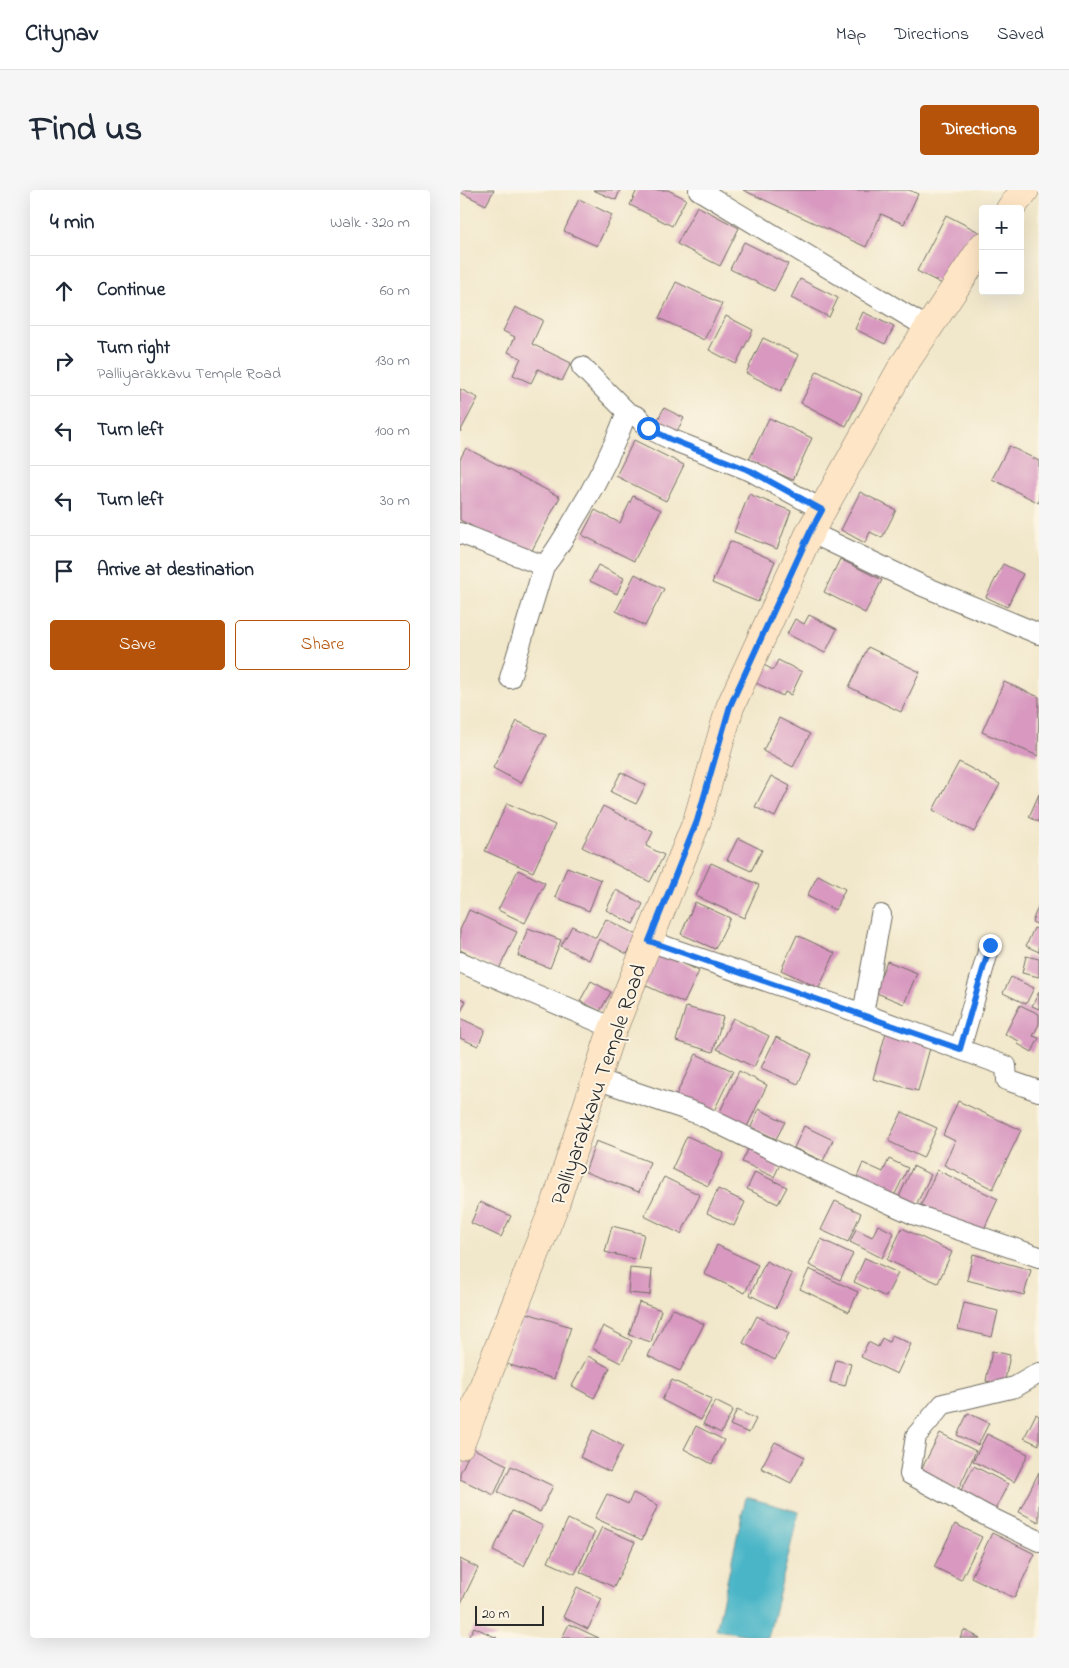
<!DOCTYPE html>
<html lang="en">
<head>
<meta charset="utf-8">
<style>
	:root { --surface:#fff; --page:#f6f6f7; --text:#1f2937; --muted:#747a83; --line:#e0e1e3; --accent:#b45309 }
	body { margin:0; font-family:"Indie Flower",sans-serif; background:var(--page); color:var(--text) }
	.controls { position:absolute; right:15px; top:15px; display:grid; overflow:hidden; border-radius:5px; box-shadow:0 5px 20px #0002 }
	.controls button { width:45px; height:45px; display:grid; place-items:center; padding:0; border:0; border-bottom:1px solid var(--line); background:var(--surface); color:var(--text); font:25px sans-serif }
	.scale { position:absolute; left:15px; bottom:12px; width:69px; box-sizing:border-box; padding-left:5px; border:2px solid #2b2b2b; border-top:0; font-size:14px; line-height:18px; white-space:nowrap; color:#2b2b2b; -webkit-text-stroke:4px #fcf5e5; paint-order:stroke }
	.stop { position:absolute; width:15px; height:15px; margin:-11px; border:4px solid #1a73e8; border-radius:50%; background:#fff }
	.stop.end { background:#1a73e8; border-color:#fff; box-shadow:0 1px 5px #0008 }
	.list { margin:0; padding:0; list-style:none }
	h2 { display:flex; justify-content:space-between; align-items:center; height:65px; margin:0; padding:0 20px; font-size:21px }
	h2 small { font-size:16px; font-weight:400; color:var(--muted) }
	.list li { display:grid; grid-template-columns:32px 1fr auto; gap:15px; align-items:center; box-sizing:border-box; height:70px; padding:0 20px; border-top:1px solid var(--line) }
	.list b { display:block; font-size:19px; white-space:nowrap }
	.list p { margin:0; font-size:16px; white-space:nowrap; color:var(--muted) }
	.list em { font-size:16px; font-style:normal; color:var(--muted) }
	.actions { display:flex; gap:10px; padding:15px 20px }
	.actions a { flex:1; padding:11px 0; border:1px solid var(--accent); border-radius:5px; text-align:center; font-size:18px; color:var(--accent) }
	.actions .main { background:var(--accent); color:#fff }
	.icon { flex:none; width:28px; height:28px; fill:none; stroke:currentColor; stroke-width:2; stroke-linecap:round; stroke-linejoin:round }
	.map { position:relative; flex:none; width:579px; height:1448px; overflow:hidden; border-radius:5px }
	header { display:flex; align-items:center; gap:30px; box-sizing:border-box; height:70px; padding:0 25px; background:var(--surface); border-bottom:1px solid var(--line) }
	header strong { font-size:24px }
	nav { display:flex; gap:28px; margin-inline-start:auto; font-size:18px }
	.intro { display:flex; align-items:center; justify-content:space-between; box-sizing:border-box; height:120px; padding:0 30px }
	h1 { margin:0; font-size:35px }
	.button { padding:12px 22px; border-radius:5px; background:var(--accent); color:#fff; font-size:18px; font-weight:700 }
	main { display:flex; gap:30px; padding:0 30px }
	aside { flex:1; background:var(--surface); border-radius:5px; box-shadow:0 5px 20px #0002 }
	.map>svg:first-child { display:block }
	.water { fill:#4ab5c7; stroke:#3a7079 }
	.building { fill:#d898c0 }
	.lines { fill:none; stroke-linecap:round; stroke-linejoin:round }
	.street-casing { stroke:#706d63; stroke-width:22 }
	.secondary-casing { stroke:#706d63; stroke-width:29 }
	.street { stroke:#fff; stroke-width:20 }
	.secondary { stroke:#fde5c5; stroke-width:28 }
	.route { stroke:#1a73e8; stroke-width:6 }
	.labels { text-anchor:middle; stroke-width:4; stroke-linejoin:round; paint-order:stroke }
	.street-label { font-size:22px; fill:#2b2b2b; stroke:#fcf5e5 }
</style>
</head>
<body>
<header>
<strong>Citynav</strong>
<nav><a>Map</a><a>Directions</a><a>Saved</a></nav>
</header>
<div class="intro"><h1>Find us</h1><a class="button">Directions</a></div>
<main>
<aside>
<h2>4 min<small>Walk · 320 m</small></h2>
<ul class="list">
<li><svg class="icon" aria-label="ahead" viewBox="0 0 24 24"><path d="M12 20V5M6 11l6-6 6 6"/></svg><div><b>Continue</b></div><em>60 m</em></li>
<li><svg class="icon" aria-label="right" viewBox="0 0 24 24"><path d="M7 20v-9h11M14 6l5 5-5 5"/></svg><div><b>Turn right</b><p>Palliyarakkavu Temple Road</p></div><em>130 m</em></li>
<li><svg class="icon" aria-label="left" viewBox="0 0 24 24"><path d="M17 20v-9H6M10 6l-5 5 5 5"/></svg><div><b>Turn left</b></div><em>100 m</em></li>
<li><svg class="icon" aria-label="left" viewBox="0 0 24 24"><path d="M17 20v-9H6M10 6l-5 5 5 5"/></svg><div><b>Turn left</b></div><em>30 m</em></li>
<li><svg class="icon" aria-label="arrive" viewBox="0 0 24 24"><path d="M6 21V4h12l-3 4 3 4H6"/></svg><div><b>Arrive at destination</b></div></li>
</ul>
<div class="actions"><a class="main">Save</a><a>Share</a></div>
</aside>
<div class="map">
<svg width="579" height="1448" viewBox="0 0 579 1448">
	<rect width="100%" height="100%" fill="#fcf5e5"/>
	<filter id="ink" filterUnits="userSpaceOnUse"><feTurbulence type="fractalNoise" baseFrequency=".02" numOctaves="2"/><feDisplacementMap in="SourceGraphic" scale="10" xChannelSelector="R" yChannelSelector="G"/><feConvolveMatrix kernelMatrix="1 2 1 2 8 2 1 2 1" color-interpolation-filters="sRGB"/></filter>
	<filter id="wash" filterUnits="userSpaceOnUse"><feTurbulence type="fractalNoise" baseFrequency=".0096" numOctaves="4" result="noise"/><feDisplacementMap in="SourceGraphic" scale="20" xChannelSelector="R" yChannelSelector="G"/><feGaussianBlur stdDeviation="1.12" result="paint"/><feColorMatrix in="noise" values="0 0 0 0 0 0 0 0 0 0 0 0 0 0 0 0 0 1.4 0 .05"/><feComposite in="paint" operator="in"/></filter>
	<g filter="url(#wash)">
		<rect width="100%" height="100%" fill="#f1e7ca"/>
		<path class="water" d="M286,1307L339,1322L308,1448L256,1440Z"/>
		<g id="blocks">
			<path class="building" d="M0,0H34L26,15L0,2Z
				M133,0H160L156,10Z
				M177,0H208L226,9L212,36L170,15Z
				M283,0H449L458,4L444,34L421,24L406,57Z
				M119,9L152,25L137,56L104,41Z
				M237,16L279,38L260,76L217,54Z
				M486,25L519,42L490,98L457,81Z
				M284,52L328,74L314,101L270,79Z
				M340,89L378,108L369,127L331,108Z
				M216,92L262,114L244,150L199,128Z
				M55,117L83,130L72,154L111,173L102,191L78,179L71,193L53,185L61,168L48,162L55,147L43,141Z
				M403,122L434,137L425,154L395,139Z
				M266,126L293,140L276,174L249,160Z
				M303,148L339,165L321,201L286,183Z
				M357,181L402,204L386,236L341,213Z
				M0,199L18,208L0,242Z
				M204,218L224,228L214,247L194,237Z
				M309,228L352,248L333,290L289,270Z
				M174,250L224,275L206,311L156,286Z
				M549,256L579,271V313L532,289Z
				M6,258L100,307L69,366L0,330V269Z
				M400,302L436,320L422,348L410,342L405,353L381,340Z
				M289,304L331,321L317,359L274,342Z
				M173,306L201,320L174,371L122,345L135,320L160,333Z
				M270,351L315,371L298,412L252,393Z
				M380,369L422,390L405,423L364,402Z
				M543,374L563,384L547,417L526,407Z
				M138,375L164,388L157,404L130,391Z
				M175,384L204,399L185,436L156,421Z
				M349,425L377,439L365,463L327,444L335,429L344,434Z
				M408,457L460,482L441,522L389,497Z
				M318,470L342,482L331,505L325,502L323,506L294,492L302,474L313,480Z
				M544,492L579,507L578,566L522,542Z
				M319,528L350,544L333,577L303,561Z
				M57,531L86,545L61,593L33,578Z
				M499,572L540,594L514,642L473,620Z
				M161,582L186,595L176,614L151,602Z
				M311,586L330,596L315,627L295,617Z
				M579,604V632L569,627Z
				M47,613L95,635L73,682L25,661Z
				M143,616L193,642L186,656L204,665L190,692L122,657Z
				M278,648L302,660L291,681L267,670Z
				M251,673L299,695L284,728L236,706Z
				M107,677L141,690L129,721L95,707Z
				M58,680L85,693L65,733L38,720Z
				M358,685L385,699L375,720L347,706Z
				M156,700L183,714L173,734L146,720Z
				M235,712L270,728L255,759L221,744Z
				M579,714V735L572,732Z
				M9,720L57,742L39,779L0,760V740Z
				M146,729L177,745L167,764L139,749L129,770L101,756L112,736L136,748Z
				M68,738L101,750L90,778L58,766Z
				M574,738L579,740V762L566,756Z
				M337,745L375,763L359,798L321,780Z
				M194,759L239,781L224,813L178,792Z
				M566,766L579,769V787L562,783Z
				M427,771L457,783L444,814L414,802Z
				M551,787L574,798L566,814L543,803Z
				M131,791L151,802L140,821L120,811Z
				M579,802V819L572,816Z
				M0,808L6,811L0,824Z
				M560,815L579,824V834L573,846L579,848L572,862L558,854L559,851L545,844Z
				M226,817L263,827L253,862L216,851Z
				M0,828L25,840L18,856L0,848Z
				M273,828L309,846L294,877L257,859Z
				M427,839L472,851L458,901L413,889Z
				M316,847L352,864L338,894L301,878Z
				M236,864L273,881L253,923L216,905Z
				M279,881L307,895L285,941L257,928Z
				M498,911L561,940L533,999L484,975L495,951L483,945Z
				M299,919L325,932L316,949L291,937Z
				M442,922L477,938L463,968L428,951Z
				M344,936L373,950L363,971L334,958Z
				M227,946L264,963L248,996L212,979Z
				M136,951L190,972L179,1002L125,982Z
				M290,955L322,970L314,987L282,972Z
				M429,969L448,978L431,1012L394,994L403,973L423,982Z
				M453,976L471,985L456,1015L439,1007Z
				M477,980L538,1009L522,1043L461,1015Z
				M295,982L327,997L318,1014L287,999Z
				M204,987L240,1005L221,1044L184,1026Z
				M258,999L285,1012L274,1036L247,1023Z
				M375,1011L401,1023L388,1052L361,1040Z
				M20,1012L51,1026L41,1047L11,1033Z
				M418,1035L434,1043L422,1068L390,1052L396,1039L412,1047Z
				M152,1036L184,1044L178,1070L145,1062Z
				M442,1038L492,1062L478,1093L427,1070Z
				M361,1049L393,1064L380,1090L349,1075Z
				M257,1055L298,1075L285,1103L244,1084Z
				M513,1064L571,1080L564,1105L507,1090Z
				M405,1068L438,1083L426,1107L394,1092Z
				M306,1071L332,1084L316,1118L290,1105Z
				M170,1078L192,1080L190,1105L168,1103Z
				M349,1079L398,1102L389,1122L340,1099Z
				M179,1112L201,1120L191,1152L169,1145Z
				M504,1113L538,1121L532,1147L498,1139Z
				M212,1118L244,1134L220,1181L188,1166Z
				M64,1122L111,1137L94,1189L47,1174Z
				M297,1126L329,1143L315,1170L283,1153Z
				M143,1136L172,1151L161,1173L132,1158Z
				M432,1145L451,1154L437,1184L401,1167L408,1152L418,1157L422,1148L429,1152Z
				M532,1161L550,1165L544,1195L526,1191Z
				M128,1166L150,1178L134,1208L112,1196Z
				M376,1170L391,1174L385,1196L370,1192Z
				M212,1190L252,1209L241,1230L202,1210Z
				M255,1211L273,1220L261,1243L243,1234Z
				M277,1220L296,1229L289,1243L270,1235Z
				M508,1223L529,1233L518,1255L497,1245Z
				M576,1224L579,1226V1255L564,1248Z
				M236,1236L264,1250L252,1274L224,1259Z
				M133,1240L163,1256L150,1282L120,1267Z
				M480,1243L516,1261L498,1300L460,1282Z
				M527,1244L568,1264L554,1292L513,1271Z
				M315,1252L345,1267L331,1293L301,1278Z
				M12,1258L47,1275L34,1305L0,1289V1283Z
				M51,1276L93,1296L80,1322L38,1302Z
				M514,1276L548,1294L533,1324L498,1306Z
				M579,1282V1332L559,1322Z
				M173,1303L198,1315L182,1350L135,1328L147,1304L168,1314Z
				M52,1321L83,1336L64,1376L33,1361Z
				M108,1329L135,1342L115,1384L88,1372Z
				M495,1334L522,1347L501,1390L474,1377Z
				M142,1337L175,1352L154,1397L120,1382Z
				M532,1343L575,1364L554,1408L511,1387Z
				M0,1369L18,1378L0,1415Z
				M117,1397L142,1409L128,1439L103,1427Z
				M109,1434L139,1448H102Z
				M14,1437L37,1448H8Z
				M504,1440L520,1448H500Z"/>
		</g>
	</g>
	<g filter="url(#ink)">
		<use href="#blocks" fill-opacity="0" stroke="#706d63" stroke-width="1"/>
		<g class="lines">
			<g class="street-casing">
				<path id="street" d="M239,0L468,138
					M122,177L167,222
					M350,342L463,396L579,444
					M0,343L84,376C96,362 105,346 114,330C135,296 153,260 167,222L178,227L188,238L210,249L291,281L363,320
					M50,488L84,376
					M189,751L403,824L546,876L547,890L579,901
					M0,772L153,838
					M403,824L421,725
					M500,859L530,755
					M136,889L239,924L327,967L453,1024L579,1067
					M579,1183L555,1197L483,1214L456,1246L450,1284L525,1325L579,1351"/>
			</g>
			<g class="secondary-casing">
				<path id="secondary" d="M550,19L565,0
					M0,1255L96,1012L149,849L237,631L270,517L350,342L441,179L523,56"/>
			</g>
			<use href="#street" class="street"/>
			<use href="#secondary" class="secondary"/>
		</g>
	</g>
	<g class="lines" filter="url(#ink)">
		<path class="route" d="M188,238L210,249L291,281L362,320L350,342L270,516L237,631L189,751L500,859L530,755"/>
	</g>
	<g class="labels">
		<g class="street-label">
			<text transform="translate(137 894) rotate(-71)" y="8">Palliyarakkavu Temple Road</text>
		</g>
	</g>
</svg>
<div class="controls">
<button>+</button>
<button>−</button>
</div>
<div class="scale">20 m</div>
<div class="stop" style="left:188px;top:238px"></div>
<div class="stop end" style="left:530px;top:755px"></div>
</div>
</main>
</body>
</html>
